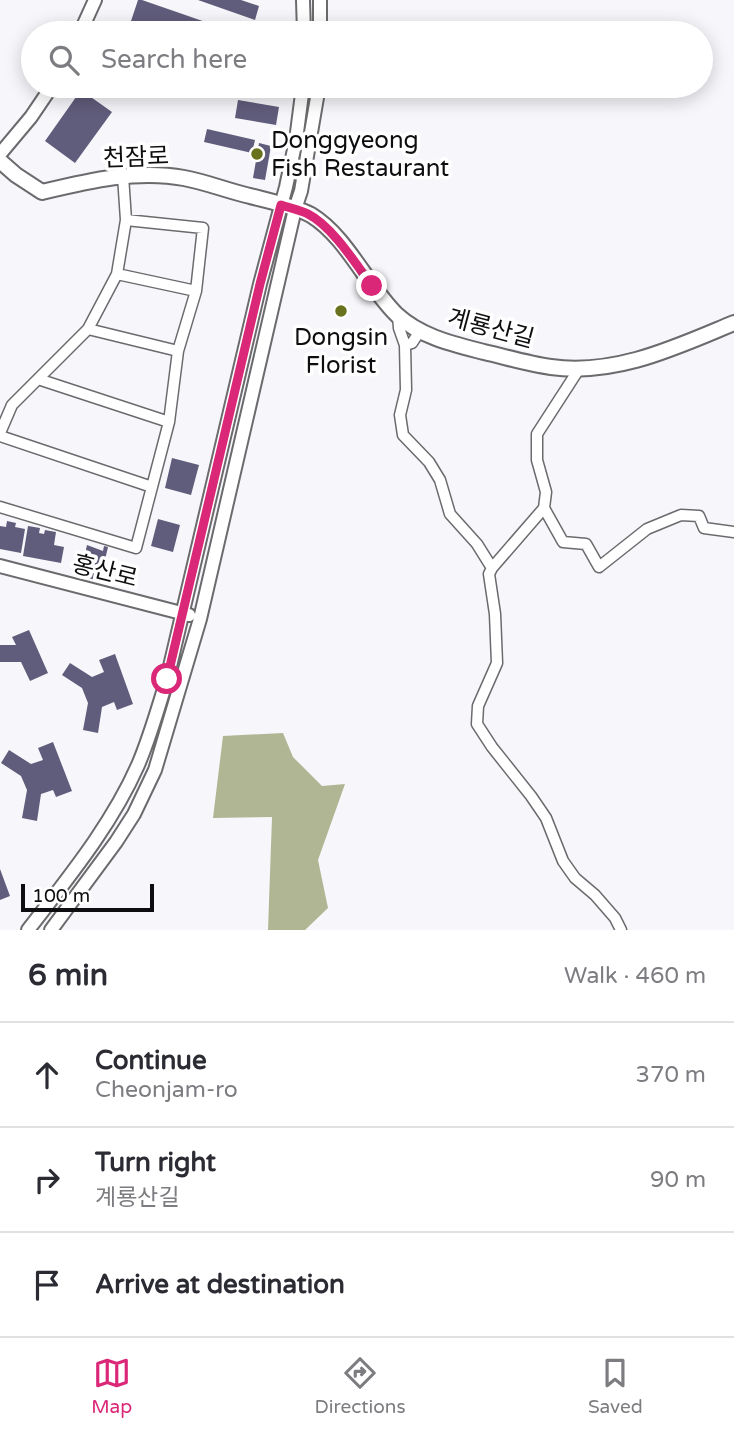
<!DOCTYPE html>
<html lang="en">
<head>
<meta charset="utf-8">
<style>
	:root { --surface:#fff; --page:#f7f7f7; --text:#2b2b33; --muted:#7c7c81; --line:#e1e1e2; --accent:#db2777 }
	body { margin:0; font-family:"Varela Round","Noto Sans KR",sans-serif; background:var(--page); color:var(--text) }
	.scale { position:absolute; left:21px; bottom:18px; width:133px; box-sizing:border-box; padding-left:7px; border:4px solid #0e0e10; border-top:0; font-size:19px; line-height:24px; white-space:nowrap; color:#0e0e10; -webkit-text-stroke:5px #fff; paint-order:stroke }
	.stop { position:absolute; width:21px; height:21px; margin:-16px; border:5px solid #db2777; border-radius:50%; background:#fff }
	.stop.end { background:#db2777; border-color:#fff; box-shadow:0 2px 7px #0008 }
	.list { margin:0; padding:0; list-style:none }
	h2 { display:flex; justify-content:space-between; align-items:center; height:91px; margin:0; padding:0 28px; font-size:30px }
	h2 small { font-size:23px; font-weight:400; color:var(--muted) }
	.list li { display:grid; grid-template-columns:46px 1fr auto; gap:21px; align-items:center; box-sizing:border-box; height:105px; padding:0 28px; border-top:2px solid var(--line) }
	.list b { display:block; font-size:26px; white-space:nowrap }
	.list p { margin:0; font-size:23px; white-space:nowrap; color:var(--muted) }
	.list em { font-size:23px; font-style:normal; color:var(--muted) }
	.icon { flex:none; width:38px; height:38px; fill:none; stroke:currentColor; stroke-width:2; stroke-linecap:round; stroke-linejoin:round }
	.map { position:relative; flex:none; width:734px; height:930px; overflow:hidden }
	.search { position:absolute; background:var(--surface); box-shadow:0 4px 18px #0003; left:21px; right:21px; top:21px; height:77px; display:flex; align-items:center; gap:18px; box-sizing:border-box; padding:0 24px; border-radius:38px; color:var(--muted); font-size:26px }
	.sheet { height:406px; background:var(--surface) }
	nav { display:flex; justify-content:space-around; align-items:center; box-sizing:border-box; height:98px; border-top:2px solid var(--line); background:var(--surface); font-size:19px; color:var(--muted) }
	nav a { display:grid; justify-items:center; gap:4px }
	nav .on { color:var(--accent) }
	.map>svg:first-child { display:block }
	.forest { fill:#b0b693 }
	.building { fill:#605c7b }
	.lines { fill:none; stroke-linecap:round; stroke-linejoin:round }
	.minor-casing { stroke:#6b6b6e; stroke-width:13 }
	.tertiary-casing { stroke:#6b6b6e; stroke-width:16 }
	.secondary-casing { stroke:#6b6b6e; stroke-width:18 }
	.minor { stroke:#fff; stroke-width:10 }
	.tertiary { stroke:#fff; stroke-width:12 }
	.secondary { stroke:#fff; stroke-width:14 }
	.route { stroke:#db2777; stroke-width:9 }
	.poi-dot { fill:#69731d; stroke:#fff; stroke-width:2.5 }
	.labels { text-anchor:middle; stroke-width:7; stroke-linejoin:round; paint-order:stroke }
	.poi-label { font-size:24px; fill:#0e0e10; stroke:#fff; text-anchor:start }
	.street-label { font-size:24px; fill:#0e0e10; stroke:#fff }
</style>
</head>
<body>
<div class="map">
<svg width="734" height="930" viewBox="0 0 734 930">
	<rect width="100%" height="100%" fill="#f7f7fb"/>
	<path class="forest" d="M283,733L293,757L322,786L345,784L318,860L328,908L305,930H268L272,817L213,818L223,736Z"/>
	<path class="building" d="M138,0H142L217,26L214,33H127Z
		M198,0H241L259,6L255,20Z
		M81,90L112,112L75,163L45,141Z
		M238,100L279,107L276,125L235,118Z
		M207,129L255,140L252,153L204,142Z
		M259,143L271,146L265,180L253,178Z
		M172,458L199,465L191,495L165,488Z
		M158,519L180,525L173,552L151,546Z
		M7,521L16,523L15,527L25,529L21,553L0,549V526L6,527Z
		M28,526L40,528L39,533L44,534L45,530L56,532L54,545L64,547L61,563L23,556Z
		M87,545L103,551L104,546L108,547L100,581L80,576Z
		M29,630L48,673L30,681L21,662H0V645H16L12,637Z
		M115,654L133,704L117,710L114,702L102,707L98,733L83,730L88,703L82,688L62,675L70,663L92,677L104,672L99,660Z
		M53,742L72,791L56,797L53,790L41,794L37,821L22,818L27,790L21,776L1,763L9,750L31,764L43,760L38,748Z
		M0,869L10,896L0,900Z"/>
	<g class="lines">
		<g class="minor-casing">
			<path id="minor" d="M117,274L196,291
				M398,315L399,328L405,345L406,390L400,415L403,435L429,462L440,480L450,514L477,544L492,568
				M88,329L178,351
				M405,345L412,343L420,331
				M579,369L537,434V460L546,492L544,508L492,568L489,574L495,614L497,663L478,706L477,724L492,747L531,796L546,818L563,861L575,878L595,895L615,918L621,930
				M38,379L169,422
				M0,433L12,405L88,329L117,274L126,220L123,176
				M0,436L152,487
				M0,507L136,548L169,422L178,351L196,291L203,228L126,220
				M544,508L563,542L586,544L599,567L647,529L681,515L699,516L704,528L734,532"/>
		</g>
		<g class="tertiary-casing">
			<path id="tertiary" d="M303,0L304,33
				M320,0V33
				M80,33L95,0
				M0,154L31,117L52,86
				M0,566L189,615
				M28,930C68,878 111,826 138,765C150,737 158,708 167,679L260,284L286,187L296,140L303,86
				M51,930L116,842L134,814L155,770L200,619L295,209L301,191L319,86"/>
		</g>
		<g class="secondary-casing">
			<path id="secondary" d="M0,161L16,175L42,192C88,181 137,169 184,178C206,182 228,191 250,196C269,201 294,206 311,215C347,237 367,286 397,315C421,337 453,344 484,352C506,357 529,364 551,367C616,376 676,347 734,323"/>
		</g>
		<use href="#minor" class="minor"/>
		<use href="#tertiary" class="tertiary"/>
		<use href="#secondary" class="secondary"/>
	</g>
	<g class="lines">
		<path class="route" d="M167,679L260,284L281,205C290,208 300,210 308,214C332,226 356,264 372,286"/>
	</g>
	<g class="poi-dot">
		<circle cx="257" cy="154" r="7"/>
		<circle cx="341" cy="311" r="7"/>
	</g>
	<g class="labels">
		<g class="poi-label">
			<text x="271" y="148">Donggyeong<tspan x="271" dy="28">Fish Restaurant</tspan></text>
			<text x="341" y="345" text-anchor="middle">Dongsin<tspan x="341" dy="28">Florist</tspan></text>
		</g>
		<g class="street-label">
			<text transform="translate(136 157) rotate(-2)" y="8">천잠로</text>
			<text transform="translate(491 328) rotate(15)" y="8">계룡산길</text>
			<text transform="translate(105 571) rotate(14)" y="8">홍산로</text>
		</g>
	</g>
</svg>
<div class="scale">100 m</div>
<div class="stop" style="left:167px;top:679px"></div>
<div class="stop end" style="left:372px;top:286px"></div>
<div class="search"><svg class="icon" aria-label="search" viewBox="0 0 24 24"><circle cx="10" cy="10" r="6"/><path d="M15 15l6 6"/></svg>Search here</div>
</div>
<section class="sheet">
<h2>6 min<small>Walk · 460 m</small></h2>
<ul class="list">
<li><svg class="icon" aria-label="ahead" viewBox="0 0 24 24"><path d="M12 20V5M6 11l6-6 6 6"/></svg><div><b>Continue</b><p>Cheonjam-ro</p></div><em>370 m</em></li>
<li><svg class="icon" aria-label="right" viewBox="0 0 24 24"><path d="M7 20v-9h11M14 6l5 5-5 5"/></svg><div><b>Turn right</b><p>계룡산길</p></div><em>90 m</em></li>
<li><svg class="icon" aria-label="arrive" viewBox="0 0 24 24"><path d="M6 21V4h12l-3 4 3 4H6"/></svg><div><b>Arrive at destination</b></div></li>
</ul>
</section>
<nav>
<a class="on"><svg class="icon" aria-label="map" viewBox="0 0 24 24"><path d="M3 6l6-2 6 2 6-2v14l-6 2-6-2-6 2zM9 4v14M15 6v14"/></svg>Map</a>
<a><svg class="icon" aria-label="directions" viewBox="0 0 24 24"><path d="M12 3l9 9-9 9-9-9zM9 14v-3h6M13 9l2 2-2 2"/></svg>Directions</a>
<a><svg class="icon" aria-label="saved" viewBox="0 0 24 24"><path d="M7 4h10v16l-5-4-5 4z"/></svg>Saved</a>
</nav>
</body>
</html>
